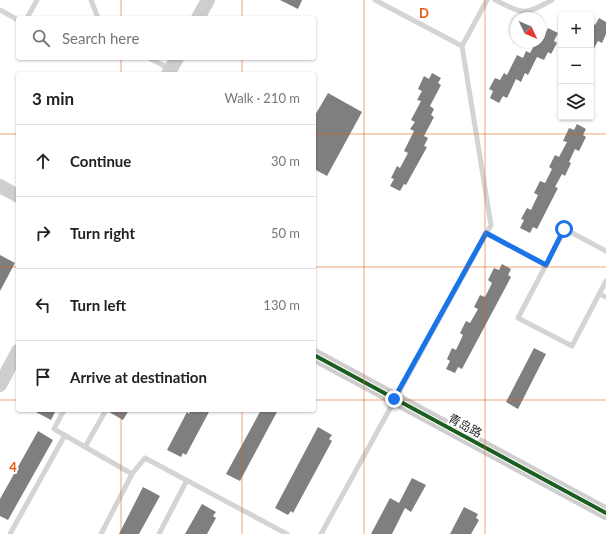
<!DOCTYPE html>
<html lang="en">
<head>
<meta charset="utf-8">
<style>
	:root { --surface:#fff; --page:#f6f6f6; --text:#222; --muted:#767676; --line:#e0e0e0 }
	body { margin:0; font-family:Lato,"Noto Sans SC",sans-serif; background:var(--page); color:var(--text) }
	.controls { position:absolute; right:12px; top:12px; display:grid; overflow:hidden; border-radius:4px; box-shadow:0 1px 3px #0004 }
	.controls button { width:36px; height:36px; display:grid; place-items:center; padding:0; border:0; border-bottom:1px solid var(--line); background:var(--surface); color:var(--text); font:20px sans-serif }
	.compass { position:absolute; left:510px; top:12px; width:36px; height:36px; border-radius:50%; background:var(--surface); box-shadow:0 1px 3px #0004; rotate:134deg }
	.stop { position:absolute; width:12px; height:12px; margin:-9px; border:3px solid #1a73e8; border-radius:50%; background:#fff }
	.stop.end { background:#1a73e8; border-color:#fff; box-shadow:0 1px 4px #0008 }
	.list { margin:0; padding:0; list-style:none }
	h2 { display:flex; justify-content:space-between; align-items:center; height:52px; margin:0; padding:0 16px; font-size:17px }
	h2 small { font-size:13px; font-weight:400; color:var(--muted) }
	.list li { display:grid; grid-template-columns:26px 1fr auto; gap:12px; align-items:center; box-sizing:border-box; height:72px; padding:0 16px; border-top:1px solid var(--line) }
	.list b { display:block; font-size:15px; white-space:nowrap }
	.list em { font-size:13px; font-style:normal; color:var(--muted) }
	.icon { flex:none; width:22px; height:22px; fill:none; stroke:currentColor; stroke-width:2; stroke-linecap:round; stroke-linejoin:round }
	.map { position:relative; flex:none; width:606px; height:534px; overflow:hidden }
	.search { position:absolute; background:var(--surface); box-shadow:0 1px 3px #0004; left:16px; top:16px; width:300px; height:44px; display:flex; align-items:center; gap:10px; box-sizing:border-box; padding:0 14px; border-radius:4px; color:var(--muted); font-size:15px }
	.panel { position:absolute; background:var(--surface); box-shadow:0 1px 3px #0004; left:16px; top:72px; width:300px; height:340px; border-radius:4px }
	.map>svg:first-child { display:block }
	.building { fill:#7f7f7f }
	.lines { fill:none; stroke-linecap:round; stroke-linejoin:round }
	.lane { stroke:#d4d4d4; stroke-width:5 }
	.secondary { stroke:#cecece; stroke-width:14 }
	.cycleway-casing { stroke:#fff; stroke-width:6 }
	.cycleway { stroke:#1b5e20; stroke-width:4 }
	.route { stroke:#1a73e8; stroke-width:5 }
	.grid { fill:none; stroke:#e8590c; stroke-width:1; stroke-opacity:0.55 }
	.labels { text-anchor:middle; stroke-width:4; stroke-linejoin:round; paint-order:stroke }
	.street-label { font-size:12px; fill:#303030; stroke:#fff }
	.grid-label { font-size:13px; text-anchor:middle; font-weight:bold; fill:#e8590c; stroke:#fff; stroke-width:4; stroke-linejoin:round; paint-order:stroke }
</style>
</head>
<body>
<div class="map">
<svg width="606" height="534" viewBox="0 0 606 534">
	<rect width="100%" height="100%" fill="#fff"/>
	<path class="building" d="M280,0H302L298,9Z
		M599,18L606,22V34L602,43L598,41L591,54V23L595,25Z
		M548,28L558,33L554,41L557,43L551,54L548,52L544,60L537,57L528,75L525,73L521,82L516,79L507,98L503,96L499,103L490,98L493,91L489,89L495,78L500,80L504,73L507,75L517,55L523,58L526,51L530,53L536,42H540V34L544,36Z
		M432,73L441,78L438,83L441,85L430,106L434,109L431,115L434,117L424,136L428,138L424,146L427,147L406,185L404,184L400,191L390,186L394,179L391,178L397,166L400,168L408,153L404,151L414,131L410,129L415,122L411,120L421,101L417,100L422,91L418,89L424,76L429,79Z
		M328,93L362,112L327,176L314,169V117Z
		M577,124L586,129L583,135L586,137L579,151L575,149L569,162L571,163L565,176L562,174L555,187L558,188L537,229L533,227L530,233L520,228L524,220L521,219L527,208L531,210L538,195L534,193L540,181L545,183L552,169L549,167L555,155L559,157L567,142L563,141L569,128L574,130Z
		M0,255L15,263L0,291Z
		M502,264L511,269L508,275L511,277L462,369L458,367L455,373L446,369L450,361L447,359L452,348L456,350L463,335L460,333L466,321L470,323L478,309L474,307L480,295L485,297L492,283L488,280L494,268L499,270Z
		M534,348L546,354L518,409L506,402Z
		M32,410H56L51,420Z
		M110,410H129L123,420L109,412Z
		M191,410H210L186,455L183,453L181,457L167,450L187,412L189,414Z
		M261,410H278L240,481L226,474Z
		M318,427L332,435L329,439L332,441L293,513L291,511L288,515L275,508Z
		M38,431L53,440L8,520L0,516V499Z
		M412,478L426,485L411,512L405,508L392,534H371L390,498L399,503Z
		M143,487L160,496L139,534H119Z
		M202,504L216,512L213,516L216,518L207,534H185Z
		M464,507L478,514L476,518L479,520L471,534H450Z"/>
	<g class="lines">
		<path class="lane" d="M91,0L98,18
			M375,0L462,46
			M495,0C524,14 523,16 552,0
			M0,10L18,20
			M27,18L37,0
			M149,58L170,69
			M486,233L546,265
			M606,251L565,229L518,318L572,346L606,281
			M599,294L606,297
			M64,410L54,429L132,474
			M85,447L106,410
			M10,534L65,435
			M101,534L132,474L145,458L287,534
			M159,534L187,480
			M321,534L491,225L462,46L487,0"/>
		<path class="secondary" d="M198,18L208,0
			M168,74L177,58
			M0,186L18,196
			M314,355L606,513
			M0,385L18,351"/>
		<g class="cycleway-casing">
			<path id="cycleway" d="M314,355L606,513"/>
		</g>
		<use href="#cycleway" class="cycleway"/>
	</g>
	<g class="lines">
		<path class="route" d="M394,399L486,233L546,265L564,229"/>
	</g>
	<path class="grid" d="M121,0V18M242,0V18M364,0V534M485,0V534M121,58V74M242,58V74M0,134H18M314,134H606M0,267H18M314,267H606M0,400H18M314,400H606M121,410V534M242,410V534"/>
	<g class="labels">
		<g class="street-label">
			<text transform="translate(465 426) rotate(28)" y="4">青岛路</text>
		</g>
	</g>
	<g class="grid-label">
		<text x="424" y="18">D</text>
		<text x="13" y="472">4</text>
	</g>
</svg>
<div class="controls">
<button>+</button>
<button>−</button>
<button><svg class="icon" aria-label="layers" viewBox="0 0 24 24"><path d="M12 4l9 5-9 5-9-5zM3 14l9 5 9-5"/></svg></button>
</div>
<svg class="compass" viewBox="-18 -18 36 36"><path d="M0-13l5 13h-10z" fill="#e53935"/><path d="M0 13l5-13h-10z" fill="#767676"/></svg>
<div class="stop" style="left:564px;top:229px"></div>
<div class="stop end" style="left:394px;top:399px"></div>
<div class="search"><svg class="icon" aria-label="search" viewBox="0 0 24 24"><circle cx="10" cy="10" r="6"/><path d="M15 15l6 6"/></svg>Search here</div>
<section class="panel">
<h2>3 min<small>Walk · 210 m</small></h2>
<ul class="list">
<li><svg class="icon" aria-label="ahead" viewBox="0 0 24 24"><path d="M12 20V5M6 11l6-6 6 6"/></svg><div><b>Continue</b></div><em>30 m</em></li>
<li><svg class="icon" aria-label="right" viewBox="0 0 24 24"><path d="M7 20v-9h11M14 6l5 5-5 5"/></svg><div><b>Turn right</b></div><em>50 m</em></li>
<li><svg class="icon" aria-label="left" viewBox="0 0 24 24"><path d="M17 20v-9H6M10 6l-5 5 5 5"/></svg><div><b>Turn left</b></div><em>130 m</em></li>
<li><svg class="icon" aria-label="arrive" viewBox="0 0 24 24"><path d="M6 21V4h12l-3 4 3 4H6"/></svg><div><b>Arrive at destination</b></div></li>
</ul>
</section>
</div>
</body>
</html>
